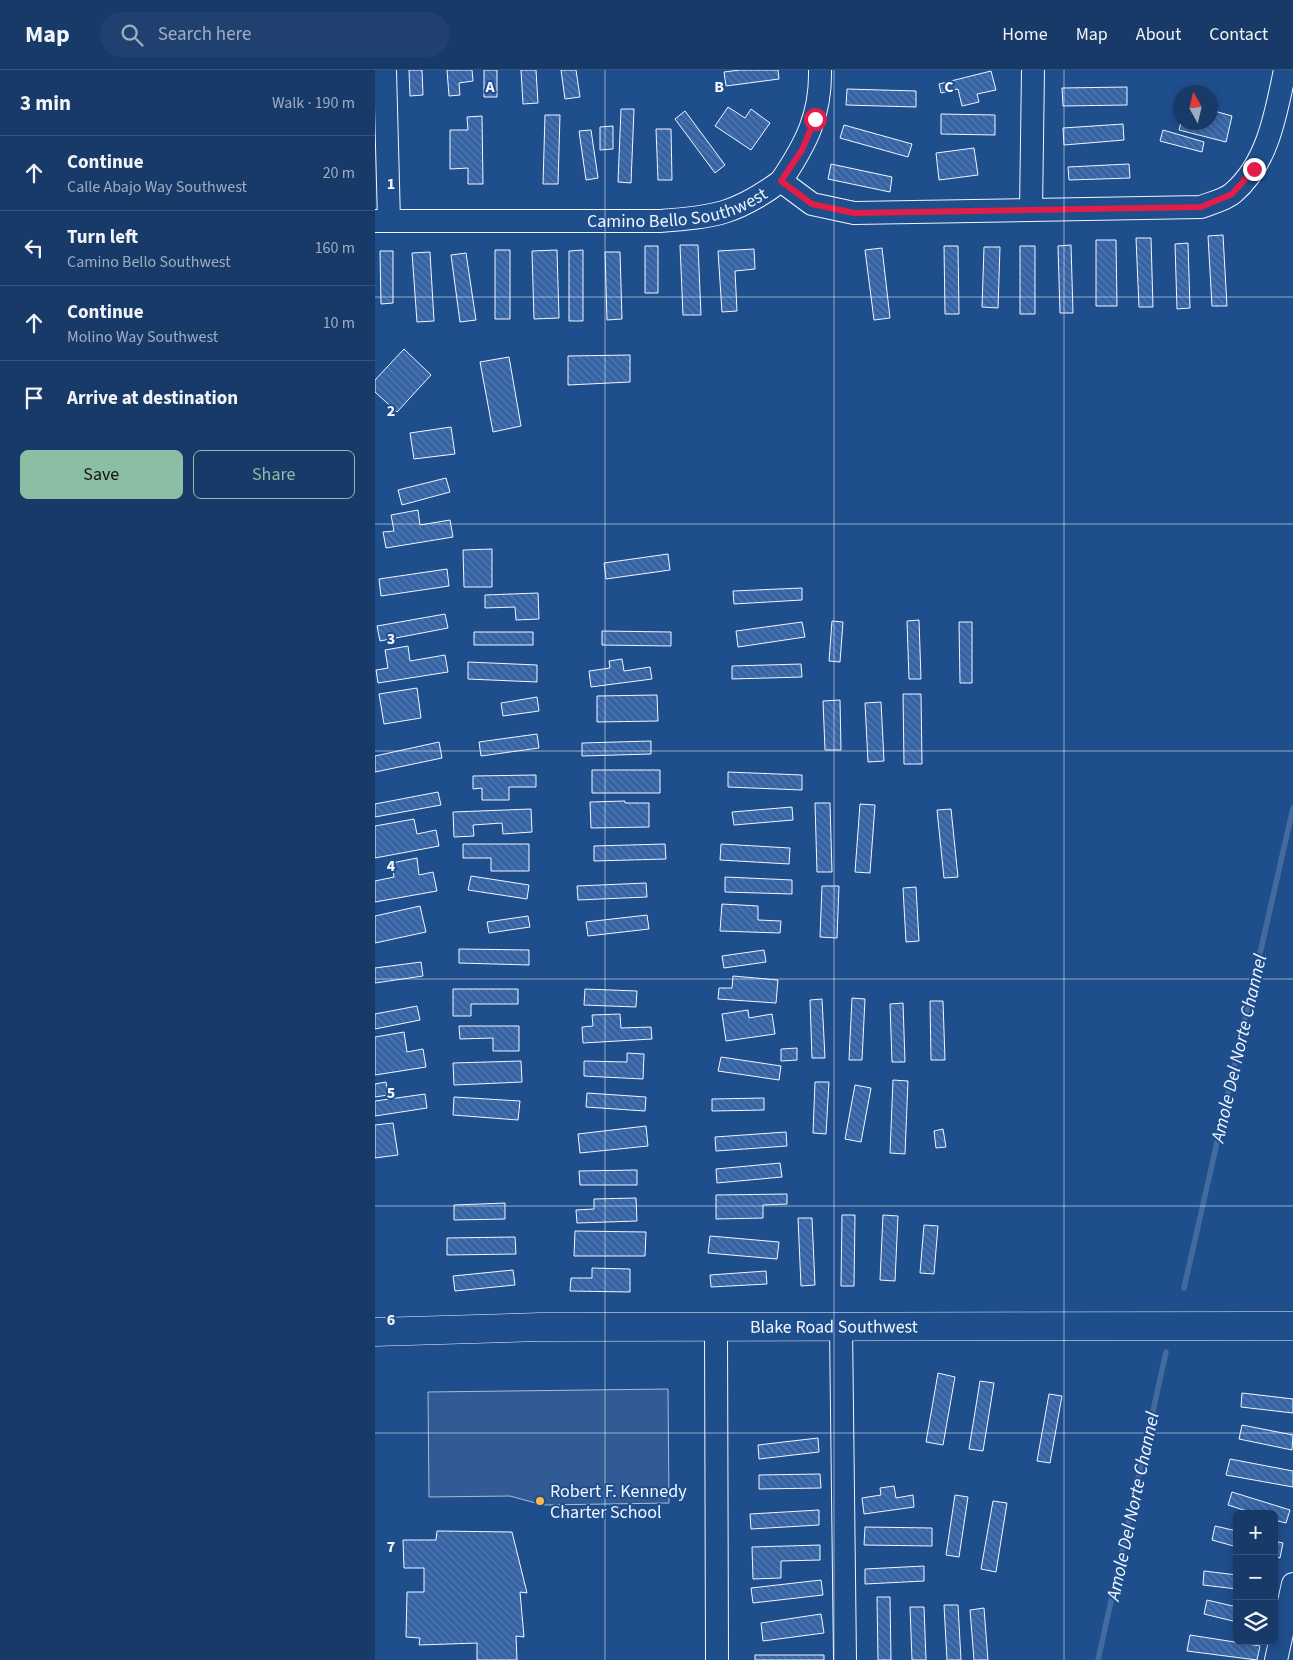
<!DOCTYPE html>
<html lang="en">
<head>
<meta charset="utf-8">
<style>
	:root { --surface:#173a69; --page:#20416f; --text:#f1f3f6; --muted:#9eadc0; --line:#36547d; --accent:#8abfa5 }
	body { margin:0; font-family:"Source Sans 3",sans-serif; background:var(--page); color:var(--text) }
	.controls { position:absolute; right:15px; bottom:15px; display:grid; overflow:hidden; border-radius:8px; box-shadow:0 2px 8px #0003 }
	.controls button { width:45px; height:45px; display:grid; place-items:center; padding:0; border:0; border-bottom:1px solid var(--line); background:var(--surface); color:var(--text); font:25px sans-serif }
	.compass { position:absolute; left:798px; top:15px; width:45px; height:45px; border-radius:50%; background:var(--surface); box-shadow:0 2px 8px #0003; rotate:352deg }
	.stop { position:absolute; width:15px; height:15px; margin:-11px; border:4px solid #e11d48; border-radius:50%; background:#fff }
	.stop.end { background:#e11d48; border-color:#fff; box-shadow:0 1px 5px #0008 }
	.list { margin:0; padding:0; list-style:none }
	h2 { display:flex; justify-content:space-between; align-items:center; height:65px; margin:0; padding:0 20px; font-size:21px }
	h2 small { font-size:16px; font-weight:400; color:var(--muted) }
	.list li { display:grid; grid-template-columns:32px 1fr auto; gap:15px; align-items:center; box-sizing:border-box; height:75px; padding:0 20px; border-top:1px solid var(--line) }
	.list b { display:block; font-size:19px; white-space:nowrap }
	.list p { margin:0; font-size:16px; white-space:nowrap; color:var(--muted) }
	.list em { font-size:16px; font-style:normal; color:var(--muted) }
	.actions { display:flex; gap:10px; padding:15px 20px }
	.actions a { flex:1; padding:11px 0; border:1px solid var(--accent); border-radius:8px; text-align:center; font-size:18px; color:var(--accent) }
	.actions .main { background:var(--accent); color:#111 }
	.icon { flex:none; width:28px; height:28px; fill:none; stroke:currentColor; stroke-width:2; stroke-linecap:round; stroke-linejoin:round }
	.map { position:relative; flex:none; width:918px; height:1590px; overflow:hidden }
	header { display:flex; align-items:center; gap:30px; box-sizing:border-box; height:70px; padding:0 25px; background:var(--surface); border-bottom:1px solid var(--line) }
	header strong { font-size:24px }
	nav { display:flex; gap:28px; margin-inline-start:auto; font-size:18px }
	.search { width:350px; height:45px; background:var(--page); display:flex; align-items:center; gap:12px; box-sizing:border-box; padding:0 18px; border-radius:28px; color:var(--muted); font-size:19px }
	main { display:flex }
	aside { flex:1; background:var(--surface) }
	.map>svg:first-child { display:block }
	.green { fill:#305b95; stroke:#a8bbd7 }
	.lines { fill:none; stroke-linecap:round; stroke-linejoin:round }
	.stream { stroke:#446ba0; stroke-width:5.5 }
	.building { fill:url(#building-back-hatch); stroke:#f2f6ff }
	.minor-casing { stroke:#f2f6ff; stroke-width:24 }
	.major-casing { stroke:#f2f6ff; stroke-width:29 }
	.minor { stroke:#1f4e8c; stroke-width:22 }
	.major { stroke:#1f4e8c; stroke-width:28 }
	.route { stroke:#e11d48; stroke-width:6 }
	.grid { fill:none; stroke:#f2f6ff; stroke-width:1; stroke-opacity:0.55 }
	.poi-dot { fill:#ffb74d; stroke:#1f4e8c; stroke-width:2 }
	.labels { text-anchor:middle; stroke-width:4; stroke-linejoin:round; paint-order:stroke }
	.street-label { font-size:18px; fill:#f2f6ff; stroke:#1f4e8c }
	.poi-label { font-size:18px; fill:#f2f6ff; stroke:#1f4e8c; text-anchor:start }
	.water-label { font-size:19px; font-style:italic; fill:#f2f6ff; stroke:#1f4e8c }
	.grid-label { font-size:16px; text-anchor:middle; font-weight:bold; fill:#f2f6ff; stroke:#1f4e8c; stroke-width:4; stroke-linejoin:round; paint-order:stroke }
</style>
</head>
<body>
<header>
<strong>Map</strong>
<div class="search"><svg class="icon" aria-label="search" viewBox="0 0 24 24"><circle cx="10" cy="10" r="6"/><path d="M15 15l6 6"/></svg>Search here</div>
<nav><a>Home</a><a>Map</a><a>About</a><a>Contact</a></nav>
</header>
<main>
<aside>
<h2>3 min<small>Walk · 190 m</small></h2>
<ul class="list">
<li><svg class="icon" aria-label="ahead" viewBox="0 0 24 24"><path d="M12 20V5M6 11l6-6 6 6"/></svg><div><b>Continue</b><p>Calle Abajo Way Southwest</p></div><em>20 m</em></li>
<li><svg class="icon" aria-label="left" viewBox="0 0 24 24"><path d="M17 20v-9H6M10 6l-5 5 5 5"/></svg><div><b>Turn left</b><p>Camino Bello Southwest</p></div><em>160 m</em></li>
<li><svg class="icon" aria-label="ahead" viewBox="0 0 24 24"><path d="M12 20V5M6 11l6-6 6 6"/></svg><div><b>Continue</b><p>Molino Way Southwest</p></div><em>10 m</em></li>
<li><svg class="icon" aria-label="arrive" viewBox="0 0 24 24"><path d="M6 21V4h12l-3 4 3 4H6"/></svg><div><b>Arrive at destination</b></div></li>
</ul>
<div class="actions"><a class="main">Save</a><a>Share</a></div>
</aside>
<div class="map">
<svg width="918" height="1590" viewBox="0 0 918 1590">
	<defs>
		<pattern id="building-back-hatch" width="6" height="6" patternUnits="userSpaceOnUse" patternTransform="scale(1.25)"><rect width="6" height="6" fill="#3563a3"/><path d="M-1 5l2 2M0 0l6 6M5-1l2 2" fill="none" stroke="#537ab1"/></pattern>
	</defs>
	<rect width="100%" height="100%" fill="#1f4e8c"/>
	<path class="green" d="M293,1319L294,1433L168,1435L135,1426L54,1427L53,1322Z"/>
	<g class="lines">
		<path class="stream" d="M809,1218L918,738
			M723,1590L791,1282"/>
	</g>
	<path class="building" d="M34,0H47L48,25L35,26Z
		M72,0H97L98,11L84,13L85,25L74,26Z
		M109,0H122V27H109Z
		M146,0H161L163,33L148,34Z
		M186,0H201L205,27L190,29Z
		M365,0H403L404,9L351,16L349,2Z
		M616,1L621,20L602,24L604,32L587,36L583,19L566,23L564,14Z
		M752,17V35L688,36L687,18Z
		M472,19L541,21V37L471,35Z
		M353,37L370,48L376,39L395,53L376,80L340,56Z
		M246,39H259L256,113L243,112Z
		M836,40L857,46L851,72L804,60L806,52H836Z
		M310,41L350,95L340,103L300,49Z
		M566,44L620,45V65L566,64Z
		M170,45H185L183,114H168Z
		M107,46L108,114H93V98L75,99V60H93L92,47Z
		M748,54L749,70L689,75L688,58Z
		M469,55L537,74L533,87L465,68Z
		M238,56V79L225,80V57Z
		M281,59H296L297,110H283Z
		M216,60L223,108L211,110L204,61Z
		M788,60L829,72L827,82L785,71Z
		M599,78L603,105L564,110L561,83Z
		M456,94L517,107L515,122L453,109Z
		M754,94L755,108L694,110L693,97Z
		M848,165L852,236H837L833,166Z
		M761,168H776L778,237H764Z
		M721,170H741L742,236H721Z
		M813,173L815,238L802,239L800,174Z
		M305,175H323L326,245H308Z
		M696,175L698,243H685L683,176Z
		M270,176H283V223H270Z
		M569,176H583L584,244H570Z
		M645,176H660V244H645Z
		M609,177H625L623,238L607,237Z
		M507,178L515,248L499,250L490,180Z
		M379,179L380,199L360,201L362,241L347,242L343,181Z
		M120,180H135V249H120Z
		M182,180L184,248L159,249L157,181Z
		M208,180V251H194V181Z
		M5,181H18V233L6,234Z
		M55,182L59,251L42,252L37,183Z
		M230,182H245L247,249L232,250Z
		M91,183L101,250L85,252L76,185Z
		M29,279L56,305L22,342L0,322V310Z
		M255,285V312L193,315V286Z
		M134,287L146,356L118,362L105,292Z
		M76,357L80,384L39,389L35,363Z
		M71,408L75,422L27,435L23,420Z
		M43,440L45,455L75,450L78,467L11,478L8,462L19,461L16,445Z
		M117,479V517H89L88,480Z
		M293,484L295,500L231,509L229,493Z
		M72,499L74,516L6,526L4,509Z
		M427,518V530L359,534L358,521Z
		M163,523L164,549L141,550L140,537L110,538V525Z
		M70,544L73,558L5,571L2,556Z
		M544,550L546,609H534L532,551Z
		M457,551L468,552L465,592L454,591Z
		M427,552L430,567L363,577L361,561Z
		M584,552H597V613H585Z
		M227,561L296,562V576L227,575Z
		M99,562H158V575H99Z
		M33,576L35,591L70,585L73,602L3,613L1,600L13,598L10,580Z
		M247,589L249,601L275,597L277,609L216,617L214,601L235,598L234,591Z
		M93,592L162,595V612L93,609Z
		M426,594L427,607L357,609V596Z
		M42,618L46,648L9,654L4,624Z
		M528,624H546L547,694H529Z
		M282,625L283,651L222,652V626Z
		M162,627L164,641L128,646L126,633Z
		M465,630L466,680H450L448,631Z
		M506,632L509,691L493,692L490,633Z
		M162,664L164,678L106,686L104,672Z
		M276,671V684L207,686V673Z
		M64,672L67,688L0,702V686Z
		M217,700H285V723H217Z
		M353,702L427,705V720L353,717Z
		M161,705V717H134V730H107V718L98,719V706Z
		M63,722L66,735L0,747V734Z
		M250,731V733H274V757L216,758L215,732Z
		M440,733H455L457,802H442Z
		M485,734L500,735L495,803L480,802Z
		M417,737L418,750L359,755L357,742Z
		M156,739L157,762L128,764L127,753L98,755L99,766L79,767L78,742Z
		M576,739L583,807L569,808L562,740Z
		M39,749L42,764L61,760L64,776L0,788V756Z
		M88,774H154V801H116V788H88Z
		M290,774L291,789L219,791V776Z
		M346,774L415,778L414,794L345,790Z
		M42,788L44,805L58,802L62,821L0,832V811L19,807L17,793Z
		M96,806L154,815L152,829L93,820Z
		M350,807L417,810V824L350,822Z
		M271,813L272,827L203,830L202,816Z
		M447,816H464L462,868L445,867Z
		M541,817L544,871L531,872L528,818Z
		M347,834L383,836V850L406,851L405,863L345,861Z
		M45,836L51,862L0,873V846Z
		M272,845L274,859L213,866L211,852Z
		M153,846L155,857L114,863L112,852Z
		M84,879L154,880V895L84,893Z
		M389,880L391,892L349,898L347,886Z
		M46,892L48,906L0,913V898Z
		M358,906L403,910L401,933L343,929L344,918H357Z
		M78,919H143V934H96V946H78Z
		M210,919L262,921L261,937L209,935Z
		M477,928L490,929L487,990H474Z
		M447,929L450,988H437L435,930Z
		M555,931H568L570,990H556Z
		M528,933L530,992H517L515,934Z
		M42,936L45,950L0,959V944Z
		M373,940L374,948L397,944L400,964L351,971L347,944Z
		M245,944L246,958L276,957L277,969L208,973L207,957L218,956L217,945Z
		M84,956H144V981H118V968L85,969Z
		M29,962L32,982L48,979L51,997L0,1005V967Z
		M422,978V990L406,991V979Z
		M252,983L269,984L268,1009L209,1006V991L252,992Z
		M346,987L406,996L404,1010L343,1001Z
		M146,991L147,1012L79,1015L78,993Z
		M518,1010L533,1011L530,1084L515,1083Z
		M11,1012L13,1025L0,1027V1014Z
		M440,1012H454L451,1064L438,1063Z
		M480,1015L496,1018L486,1072L470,1069Z
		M212,1023L271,1027L270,1041L211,1037Z
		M50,1024L52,1038L0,1046V1031Z
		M79,1027L145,1031L143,1050L78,1045Z
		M389,1028V1040L337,1041V1029Z
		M18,1053L23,1085L0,1088V1055Z
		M271,1056L273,1076L205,1083L203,1064Z
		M568,1059L571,1077L561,1078L559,1061Z
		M411,1062L412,1076L341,1081L340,1067Z
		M405,1093L407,1107L342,1113L341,1099Z
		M262,1100V1115H205L204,1101Z
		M412,1124V1134L388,1135V1148L341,1149V1125Z
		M261,1128L262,1151L202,1153L201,1140L219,1139V1129Z
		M130,1133V1149L79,1150V1135Z
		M467,1145H480L479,1216H466Z
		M508,1145L523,1146L520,1211L505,1210Z
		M423,1148H437L440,1215L426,1216Z
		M549,1155L563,1156L559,1204L545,1203Z
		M200,1161L271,1162L270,1186H199Z
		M335,1166L404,1172L402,1189L333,1183Z
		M140,1167L141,1184L72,1185V1168Z
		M217,1198L255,1199V1222L195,1221L196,1208H217Z
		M138,1200L140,1215L80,1221L78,1206Z
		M391,1201L392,1214L336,1217L335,1205Z
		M563,1303L580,1307L568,1375L551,1372Z
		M605,1311L619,1313L608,1381L594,1379Z
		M867,1323L918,1329V1343L866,1337Z
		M674,1324L687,1326L675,1393L662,1391Z
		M867,1355L918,1365L917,1380L864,1369Z
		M443,1368L444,1382L384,1389L383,1375Z
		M855,1389L918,1401V1417L851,1405Z
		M445,1404L446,1418L384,1419V1405Z
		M519,1416L521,1428L538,1425L539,1437L489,1444L487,1428L506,1425L505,1418Z
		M857,1422L915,1440L911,1453L899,1450V1444H881L853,1435Z
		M580,1425L593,1427L584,1487L571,1485Z
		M618,1431L632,1433L621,1502L606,1499Z
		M444,1440V1455L376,1459L375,1444Z
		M840,1456L862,1461V1477L837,1470Z
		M490,1457L557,1458V1476L489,1475Z
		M62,1461L137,1462L152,1523L145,1522L149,1567L141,1566L142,1590H102V1573L44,1575L45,1568L31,1567L32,1522H49V1498H29L28,1470H61Z
		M899,1471L908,1473L905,1488L899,1486Z
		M445,1475V1490L406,1491V1508L378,1509L377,1477Z
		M549,1496V1511L490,1514V1499Z
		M829,1501L862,1505V1519L828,1515Z
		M446,1510L448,1525L378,1533L376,1518Z
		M502,1527H515L516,1590H503Z
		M832,1530L862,1537V1552L829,1544Z
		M569,1535H583L586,1590H572Z
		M535,1537H549L551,1590H537Z
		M609,1538L613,1590H599L595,1540Z
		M446,1544L449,1563L388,1571L386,1553Z
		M815,1565L885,1576L882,1590L812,1581Z
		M380,1585H449V1590H380Z"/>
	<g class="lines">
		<g class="minor-casing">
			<g id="minor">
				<path d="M10,0L14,151"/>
				<path d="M406,111C431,74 446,45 445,0"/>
				<path d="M656,140L658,0"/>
				<path id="s1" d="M0,151H285C340,147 361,144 406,111L437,134L479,143L826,137C836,133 850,130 858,123C893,93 901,43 910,0"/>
				<path d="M466,1257L470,1590"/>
				<path d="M341,1258L342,1590"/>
				<path d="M901,1590L918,1514"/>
			</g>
		</g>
		<g class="major-casing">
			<g id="major">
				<path id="s2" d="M0,1262L165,1257L918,1256"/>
			</g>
		</g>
		<use href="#minor" class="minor"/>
		<use href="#major" class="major"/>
	</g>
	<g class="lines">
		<path class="route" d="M440,49L427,80L406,111L437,134L479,143L826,137L857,124L879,99"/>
	</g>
	<path class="grid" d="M230,0V1590M459,0V1590M689,0V1590M0,227H918M0,454H918M0,681H918M0,909H918M0,1136H918M0,1363H918"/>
	<circle class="poi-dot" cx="165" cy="1431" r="5"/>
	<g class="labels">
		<g class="street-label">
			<text dy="6" stroke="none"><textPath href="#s1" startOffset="304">Camino Bello Southwest</textPath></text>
			<text dy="6" stroke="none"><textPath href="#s2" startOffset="459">Blake Road Southwest</textPath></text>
		</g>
		<g class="poi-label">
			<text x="175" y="1427">Robert F. Kennedy<tspan x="175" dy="21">Charter School</tspan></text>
		</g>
		<g class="water-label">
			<text transform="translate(863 978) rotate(-77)" y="7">Amole Del Norte Channel</text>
			<text transform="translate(757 1436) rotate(-78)" y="7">Amole Del Norte Channel</text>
		</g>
	</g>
	<g class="grid-label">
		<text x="115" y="22">A</text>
		<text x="344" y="22">B</text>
		<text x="574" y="22">C</text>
		<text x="16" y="119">1</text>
		<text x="16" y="346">2</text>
		<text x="16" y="574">3</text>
		<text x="16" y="801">4</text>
		<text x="16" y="1028">5</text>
		<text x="16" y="1255">6</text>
		<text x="16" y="1482">7</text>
	</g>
</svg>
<div class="controls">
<button>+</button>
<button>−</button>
<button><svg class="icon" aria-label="layers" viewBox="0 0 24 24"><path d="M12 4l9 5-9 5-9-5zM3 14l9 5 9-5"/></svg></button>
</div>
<svg class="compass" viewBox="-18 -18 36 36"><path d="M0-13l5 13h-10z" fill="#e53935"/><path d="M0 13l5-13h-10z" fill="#9eadc0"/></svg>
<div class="stop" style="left:440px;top:49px"></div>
<div class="stop end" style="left:879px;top:99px"></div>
</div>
</main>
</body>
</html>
